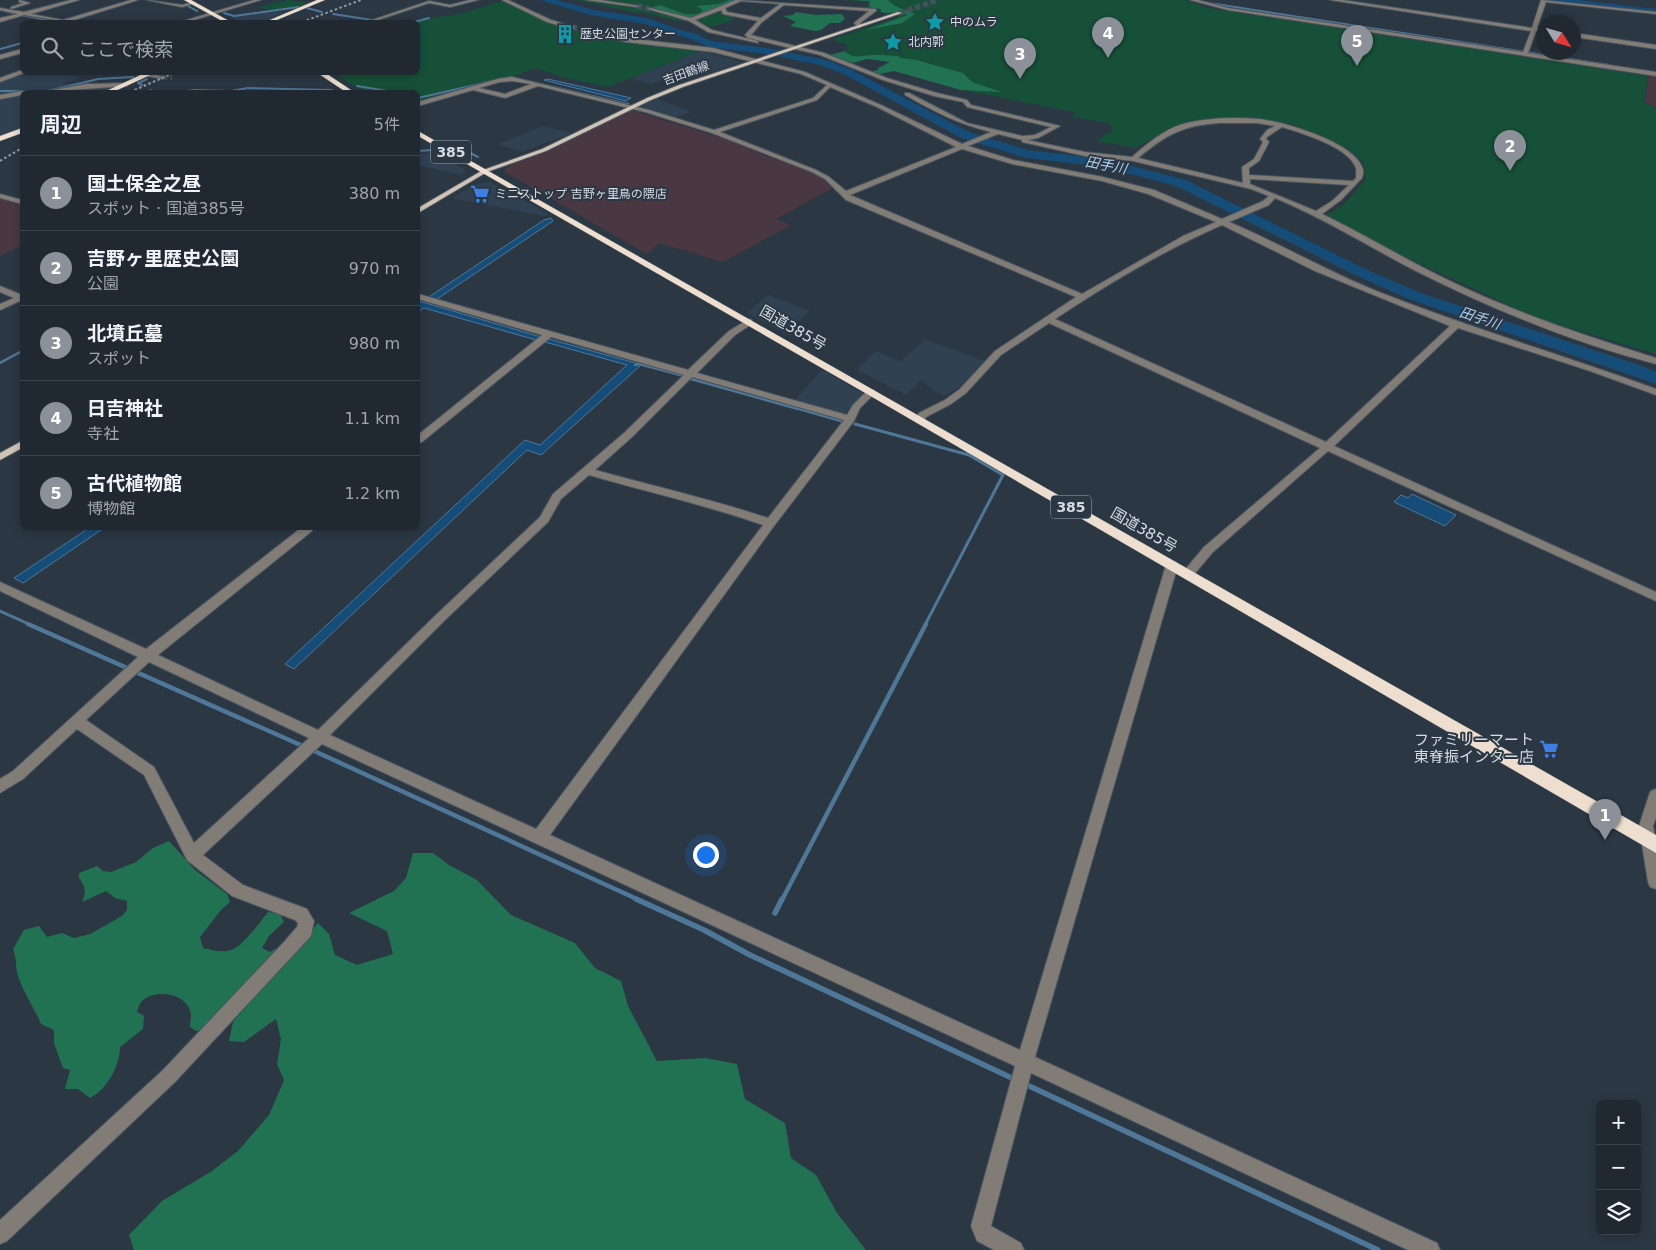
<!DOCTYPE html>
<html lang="ja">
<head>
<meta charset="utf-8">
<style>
	:root { --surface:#202932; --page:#2d353e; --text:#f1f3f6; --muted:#a2a6ac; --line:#3d454d; --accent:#8c9099 }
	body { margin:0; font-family:"DejaVu Sans","Noto Sans JP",sans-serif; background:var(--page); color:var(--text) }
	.controls { position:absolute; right:15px; bottom:15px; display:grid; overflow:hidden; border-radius:8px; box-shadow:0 2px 8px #0003 }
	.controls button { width:45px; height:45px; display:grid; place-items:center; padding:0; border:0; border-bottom:1px solid var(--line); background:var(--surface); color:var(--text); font:25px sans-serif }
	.compass { position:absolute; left:1536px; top:15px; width:45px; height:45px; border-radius:50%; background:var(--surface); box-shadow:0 2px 8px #0003; rotate:127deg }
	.you { position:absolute; left:705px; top:854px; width:18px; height:18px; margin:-12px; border:4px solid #fff; border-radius:50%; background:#1a73e8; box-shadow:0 0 0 8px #1a73e833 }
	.badge { display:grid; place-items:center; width:32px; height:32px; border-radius:50%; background:var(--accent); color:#fff; font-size:16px; font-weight:700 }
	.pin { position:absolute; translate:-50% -41px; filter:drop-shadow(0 1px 2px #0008) }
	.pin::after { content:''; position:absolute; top:26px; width:18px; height:15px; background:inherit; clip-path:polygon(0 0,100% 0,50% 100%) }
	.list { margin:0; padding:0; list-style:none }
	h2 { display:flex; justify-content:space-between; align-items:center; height:65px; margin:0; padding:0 20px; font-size:21px }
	h2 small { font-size:16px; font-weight:400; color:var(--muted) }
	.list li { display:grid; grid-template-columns:32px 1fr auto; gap:15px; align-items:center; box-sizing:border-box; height:75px; padding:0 20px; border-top:1px solid var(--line) }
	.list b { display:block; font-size:19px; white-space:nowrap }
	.list p { margin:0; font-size:16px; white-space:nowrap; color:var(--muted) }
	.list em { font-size:16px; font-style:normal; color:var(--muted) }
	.icon { flex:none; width:28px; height:28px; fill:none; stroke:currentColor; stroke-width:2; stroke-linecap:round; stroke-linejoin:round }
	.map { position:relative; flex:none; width:1656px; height:1250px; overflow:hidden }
	.search { position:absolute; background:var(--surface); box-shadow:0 2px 8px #0003; left:20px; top:20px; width:400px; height:55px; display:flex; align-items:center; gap:12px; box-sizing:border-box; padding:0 18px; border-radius:8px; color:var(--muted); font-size:19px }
	.panel { position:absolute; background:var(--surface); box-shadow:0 2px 8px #0003; left:20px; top:90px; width:400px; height:440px; border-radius:8px }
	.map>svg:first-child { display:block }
	.built { fill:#304152 }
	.industrial { fill:#493742 }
	.green { fill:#165039 }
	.forest { fill:#207253 }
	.water { fill:#164c78; stroke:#4f7798 }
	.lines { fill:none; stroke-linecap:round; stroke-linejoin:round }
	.stream-far4 { stroke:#4f7798; stroke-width:2 }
	.stream-far3 { stroke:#4f7798; stroke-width:2.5 }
	.stream-far2 { stroke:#4f7798; stroke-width:3 }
	.stream-far1 { stroke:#4f7798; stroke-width:4.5 }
	.stream { stroke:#4f7798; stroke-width:5.5 }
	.river { fill:#164c78; fill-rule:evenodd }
	.minor-tunnel { stroke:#44505b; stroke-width:5.5; stroke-dasharray:5.5 2.5; stroke-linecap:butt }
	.major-tunnel { stroke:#44505b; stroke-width:5.5; stroke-dasharray:5.5 2.5; stroke-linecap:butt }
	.minor-casing { stroke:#495560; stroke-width:2 }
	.major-casing { stroke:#495560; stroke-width:2 }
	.highway-casing { stroke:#495560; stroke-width:1 }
	.minor { fill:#827c76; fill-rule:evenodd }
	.major { fill:#cfc3b6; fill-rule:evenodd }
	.highway { fill:#eddecf; fill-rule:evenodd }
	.rail { stroke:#939ca5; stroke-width:2; stroke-dasharray:2.5 2.5; stroke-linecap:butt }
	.labels { text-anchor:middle; stroke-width:4; stroke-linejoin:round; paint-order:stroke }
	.far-poi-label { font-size:12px; fill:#d4dbe3; stroke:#2b3743; text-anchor:start }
	.far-street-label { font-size:12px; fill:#d4dbe3; stroke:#2b3743 }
	.shield { fill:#2b3743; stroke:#a1aab3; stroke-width:1 }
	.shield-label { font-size:14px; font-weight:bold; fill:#d4dbe3 }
	.far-water-label { font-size:14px; font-style:italic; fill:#adcff0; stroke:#2b3743 }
	.street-label { font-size:15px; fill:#d4dbe3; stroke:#2b3743 }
	.poi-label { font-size:15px; fill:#d4dbe3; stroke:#2b3743; text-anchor:end }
</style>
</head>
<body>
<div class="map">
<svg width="1656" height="1250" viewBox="0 0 1656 1250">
	<rect width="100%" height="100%" fill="#2b3743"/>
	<path class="built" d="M288,11L261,22H239L231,17L251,13Z
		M700,51L741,62L684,81L670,77L651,84L631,78Z
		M30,73H75L71,75L80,78L64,83L73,85L52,90L123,83L101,92H22V127L0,136V82Z
		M657,99L692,112L676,117L640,106Z
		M543,126L572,133L522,152L498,144Z
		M435,152L467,171L461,175L418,165V154Z
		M490,182L549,214L545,216L452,198L476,184Z
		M768,295L810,311L784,333L747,313Z
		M925,339L984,361L962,385L944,396L934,391L921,380L906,395L857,370L876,351L900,362Z
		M822,370L864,394L843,416L794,401Z"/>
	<path class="industrial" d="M1649,75L1656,76V108L1645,102Z
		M631,110L731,141L766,156L799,167L822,178L833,188L776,219L791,225L723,262L659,243L647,254L503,171L514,162L551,150Z
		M0,198L22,205V245L0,256Z"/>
	<path class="green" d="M289,0L310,3C296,8 273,13 259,7Z
		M576,0H736L681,22L641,12L637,13Z
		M842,0H1185L1208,8L1648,76L1644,102L1656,109V354L1536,318L1322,218L1344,204L1366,180L1363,162L1347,148L1295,125L1254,118L1181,124L1135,148L1096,141L1113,130L1108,123L1072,117L1075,112L968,91L893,70L890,60L879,58L859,59L842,54L848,49L846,44L837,42L833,39L899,17L878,12V9L868,8L869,2Z
		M503,1L552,23L615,39L700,51L608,87L562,77L537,68L509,78L476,84L418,101V92H367L350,84L335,73L418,72V22H415L431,18L460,14Z
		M717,12L732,15L733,20L711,27L694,20Z"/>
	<path class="forest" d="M729,0H737L693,19L651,8L659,5C675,9 688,20 703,11L697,6L719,4Z
		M853,0H888L895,6L915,14L902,23L866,30L908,15C896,11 890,14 881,12V9L869,7L870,1Z
		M796,12L816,15L842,14L845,19L840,23H830L821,30L815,31L790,26L796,22L783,16L793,15Z
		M845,51C853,60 862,55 873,55C881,54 890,56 898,56L900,58L916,60L963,73L972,82L1002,92L961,90L894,71L879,74L871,72L878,70V68L890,62L867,59L853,63L830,55Z
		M169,841L195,870L227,894L230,902L221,910L200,937L203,948C212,950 222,953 231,950C242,947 260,922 268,912L280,914L284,922L269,936L262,948L270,952L277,948L274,957L205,1030L196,1031L190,1027C190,1023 191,1018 191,1015C189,993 155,988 142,1001C139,1004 138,1009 137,1012L144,1016L143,1029L120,1047C120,1065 107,1090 90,1098L78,1089H65L70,1070L63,1068L54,1043V1030L41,1024C34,1007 24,994 18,976C15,967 17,958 13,949L24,930L39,926L47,937L62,933L74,938L90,934L122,916L127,910V901L115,898L106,891L82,902C86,892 86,887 79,878V873L97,866L103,871L111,872L136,862L153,848Z
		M413,853H433L449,865L477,880L511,915L575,943L595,968L621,981L628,1006L657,1061L705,1058L737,1064L745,1099L785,1123L791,1158L816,1175L837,1213L866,1250H134L129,1235L162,1201L212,1171L238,1151L269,1115L284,1080L277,1064L281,1039L276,1019L244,1042L229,1041L233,1022L318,923L329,934L335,955L357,965L393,954L387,931L349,913L394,891L406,878Z"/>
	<path class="water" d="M548,79L631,98L626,101L544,80Z
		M551,218L553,221L437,299L429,297L544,220Z
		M418,301L426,303L541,337L536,340L424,308L418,312Z
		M549,339L639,364L640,366L541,455L527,450L294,669L285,664L525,440L540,445L627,365L545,342Z
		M1412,494L1456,515L1445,526L1394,502L1401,495L1408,498Z
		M89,528H104L23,583L14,578Z"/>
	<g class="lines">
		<path class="stream-far4" d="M1209,3L1609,65
			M188,6L197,11
			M307,8L322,12
			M0,10L17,14
			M224,13L234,16L299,7
			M333,14L372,20
			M21,15L58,22
			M377,21L383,22
			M414,22L429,18
			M0,49L22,43
			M142,85L138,83L147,79
			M357,86L393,92
			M150,90L155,92
			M0,91H48L98,79L133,77
			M180,92L194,90L231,91L248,88L332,90
			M418,98L510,77L628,104
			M418,151L461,148L478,157"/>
		<path class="stream-far3" d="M0,363L22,351
			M635,365L639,364L684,376
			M691,379L798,409"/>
		<path class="stream-far2" d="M793,407L842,421
			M855,424L969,455L1003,475L925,625
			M0,611L31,625"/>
		<path class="stream-far1" d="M28,624L305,747
			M312,750L639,900
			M782,900L926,624"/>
		<path class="stream" d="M636,899L704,930L750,955L1016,1080
			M775,913L782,899
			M1025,1084L1378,1250"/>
		<path class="river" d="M539,0H557L594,10L647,18L684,31L697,34L711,41L767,48L827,60L852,70L969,132L1028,150L1105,159L1186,180L1361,267L1418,292L1642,366L1656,372V384L1406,298L1351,273L1176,186L1104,167L1027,158L961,138L844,74L820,65L767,54L709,47L691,39L679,36L645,24L591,15Z
			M1551,0H1579L1656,9V15L1556,3Z"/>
		<path class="minor-tunnel" d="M637,6L650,9
			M572,27L590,32
			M162,77H172"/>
		<path class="major-tunnel" d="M900,13L938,0"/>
		<g class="minor-casing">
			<path id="minor" d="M19,0L30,3L11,9V7L23,3L19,2Z
				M71,0H79L31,14L63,20L131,0H138L68,22L24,15L0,22V18L18,14L0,10V8L24,12Z
				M147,0L182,5L194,2L196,3L182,7Z
				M254,0H261L187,22H180Z
				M470,0H478L450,7L429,3L372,22H366L429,1L450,5Z
				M502,0H508L551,20L575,27L572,29L547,22Z
				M586,0H600L639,6L637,7Z
				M736,0L876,9V11L860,23L862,26L859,28L854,23L869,11L784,5L761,23L751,35L824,53L887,78L937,93L967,100L971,105L1060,126L1038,138L1027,140L1085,152L1132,157C1147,144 1163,130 1183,124C1206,118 1234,117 1258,119C1282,121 1353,142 1362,167C1364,170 1363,175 1362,178L1341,200L1322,214C1365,235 1406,260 1450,281C1516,313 1586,336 1656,358V364C1574,343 1492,309 1416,271C1369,247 1324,218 1275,198L1269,205L1229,222C1281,244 1330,273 1384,294C1473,329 1566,356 1656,389V395L1590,371L1458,328L1334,446L1656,592V601L1328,451L1212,553L1192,577H1184L1182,574L1184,571L1204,547L1320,448L1049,323L1001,355L966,393L951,404L926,417L924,422H916L915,420L919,413L945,400L960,389L995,351L1076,297L846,200L825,179L812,172L712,133L645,112L538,86L505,98L473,90L418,106V102L498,79L512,77L649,110L714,130L813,98L827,85L801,74L713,52L626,42L588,33L590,30L626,38L713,48L805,72L881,105L962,144L991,132C958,124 935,112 905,95V93H909L967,123L1022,136L1035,135L1051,127L967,107L963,102L934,96L883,80L820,55L748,38L745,35L758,21L723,14L721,10L695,20L712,30L758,41V43L708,32L689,21L648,9L650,8L691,18ZM741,1L780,4L761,18L727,12L725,8ZM512,81L531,84L505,94L479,88L500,82ZM830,87L877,107L956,147L846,191L829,177L816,170L720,132L817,100ZM1220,123H1257L1275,126L1267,130L1260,139L1263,142L1254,159L1242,167L1243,183L1138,158C1166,135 1183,125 1220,123ZM1282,127C1301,133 1346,146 1355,166C1357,169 1356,174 1356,178L1353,181L1249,175V168L1259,161L1269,142L1266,139L1267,137ZM998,134L1022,140V142L1085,156L1133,161L1251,189L1269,196L1263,201L1222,219L1154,190L1103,177L1013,160L968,146ZM962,149L1012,164L1102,181L1148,194L1216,222L1183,236L1082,294L850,195ZM1250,179L1349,185L1332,201L1316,211L1250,184ZM1222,225L1315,271L1450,326L1326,442L1055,319C1108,284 1164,250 1222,225Z
				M1190,0H1198L1228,8L1523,52L1531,31L1330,0H1342L1532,28L1541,0L1656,12V14L1546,2L1537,28L1544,29V32L1536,31L1528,53L1656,72V76L1228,10Z
				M1574,33L1656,45V49L1574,37Z
				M22,49V53L0,59V55Z
				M22,70L24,73L0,82V78Z
				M125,72H142L165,77L162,79Z
				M129,83L127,86L42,92L86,84Z
				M22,91L25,92H22V95L0,99V95Z
				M0,194L22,200V204L0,198Z
				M0,286L22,295V300L0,310V304L14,298L0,292Z
				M418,294L688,370L729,331L749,319L752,320V324L735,335L697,373L847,415L853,405L868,390H874V394L860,408L854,421L774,526L550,835L1020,1050L1166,565L1172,561L1176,562L1178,565L1035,1057L1437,1243L1440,1250H1408L1031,1073L991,1226L1021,1243L1024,1250H994L977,1241L971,1226L1015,1066L322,744L203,855L243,885L307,909L314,921L311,936L175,1082L7,1241L0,1244V1220L163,1070L284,942L297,927L298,923L295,920L232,896L187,860L144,775L77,729L23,779L0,793V779L13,771L138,657L0,591V582L146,649L301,528H313L312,531L158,655L318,730L437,614L540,517L553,494L624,433L684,375L551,337L422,442L418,443V435L542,335L418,299ZM692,377L844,420L768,518C711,499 653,486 595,470L632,437ZM589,475C647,492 706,505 763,525L536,829L330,735L445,620L548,522L561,499ZM149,662L309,738L194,843L154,767L86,720Z
				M1656,789V818L1653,826L1656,840V889L1650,887L1648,882L1639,826L1649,795L1651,791Z"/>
		</g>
		<g class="major-casing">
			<path id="major" d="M898,12L902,13L683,87L651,100L546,151L487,172L418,213V208L483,170L542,149L647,98L679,85Z
				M22,441V448L0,460V453Z"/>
		</g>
		<g class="highway-casing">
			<path id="highway" d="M184,0H191L231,22H224Z
				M317,0H325L272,22H265Z
				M147,72H157L113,92H104Z
				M316,72H324L354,92H346Z
				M22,128V133L0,141V136Z
				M418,131L1656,835V853L867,394L418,136Z"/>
		</g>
		<use href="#minor" class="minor"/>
		<use href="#major" class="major"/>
		<use href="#highway" class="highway"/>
		<path class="rail" d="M302,22L361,0
			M130,92L176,72
			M0,161L22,148"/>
	</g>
	<defs>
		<g id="sight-bare" transform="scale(1.5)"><path d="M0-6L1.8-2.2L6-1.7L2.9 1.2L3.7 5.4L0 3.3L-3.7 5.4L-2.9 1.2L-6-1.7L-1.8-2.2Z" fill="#0f9aa8" stroke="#2b3743" stroke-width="2.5" paint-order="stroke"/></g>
		<g id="building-bare" transform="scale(1.5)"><path d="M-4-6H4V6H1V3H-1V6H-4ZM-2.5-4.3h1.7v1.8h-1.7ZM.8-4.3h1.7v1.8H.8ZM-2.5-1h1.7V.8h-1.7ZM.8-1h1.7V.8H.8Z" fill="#0f9aa8" stroke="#2b3743" stroke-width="2.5" paint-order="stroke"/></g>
		<g id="supermarket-bare" transform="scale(1.5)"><path d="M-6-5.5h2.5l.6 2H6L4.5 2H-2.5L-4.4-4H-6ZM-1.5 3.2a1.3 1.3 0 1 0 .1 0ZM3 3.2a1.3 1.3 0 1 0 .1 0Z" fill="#3f7fe0" stroke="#2b3743" stroke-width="2.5" paint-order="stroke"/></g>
	</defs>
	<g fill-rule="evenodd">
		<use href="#sight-bare" x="935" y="22"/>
		<use href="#building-bare" x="565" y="34"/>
		<use href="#sight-bare" x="893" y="42"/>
		<use href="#supermarket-bare" x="480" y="194"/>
		<use href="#supermarket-bare" x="1549" y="749"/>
	</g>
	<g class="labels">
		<g class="far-poi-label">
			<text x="950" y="26">中のムラ</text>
			<text x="580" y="38">歴史公園センター</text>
			<text x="908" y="46">北内郭</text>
			<text x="495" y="198">ミニストップ 吉野ヶ里鳥の隈店</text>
		</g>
		<g class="far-street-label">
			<text transform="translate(686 73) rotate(-20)" y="4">吉田鶴線</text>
		</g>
		<g class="shield">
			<rect x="431" y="140.5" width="40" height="23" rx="4"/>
			<rect x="1051" y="495.5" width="40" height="23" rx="4"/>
		</g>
		<g class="shield-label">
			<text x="451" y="157">385</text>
			<text x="1071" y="512">385</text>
		</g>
		<g class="far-water-label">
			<text transform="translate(1106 165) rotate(11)" y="5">田手川</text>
			<text transform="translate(1480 318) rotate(19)" y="5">田手川</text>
		</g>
		<g class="street-label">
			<text transform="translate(793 328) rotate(30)" y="5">国道385号</text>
			<text transform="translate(1144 530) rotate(30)" y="5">国道385号</text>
		</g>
		<g class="poi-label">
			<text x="1534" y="745">ファミリーマート<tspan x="1534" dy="17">東脊振インター店</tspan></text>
		</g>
	</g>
</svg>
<div class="controls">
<button>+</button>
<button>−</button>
<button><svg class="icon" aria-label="layers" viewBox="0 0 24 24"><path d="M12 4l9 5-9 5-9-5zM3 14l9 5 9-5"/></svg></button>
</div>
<svg class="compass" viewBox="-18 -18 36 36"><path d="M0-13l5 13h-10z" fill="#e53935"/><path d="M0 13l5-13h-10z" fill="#a2a6ac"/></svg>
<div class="you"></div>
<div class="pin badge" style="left:1605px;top:840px">1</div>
<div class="pin badge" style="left:1510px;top:171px">2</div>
<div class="pin badge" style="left:1020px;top:79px">3</div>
<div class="pin badge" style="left:1108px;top:58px">4</div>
<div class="pin badge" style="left:1357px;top:66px">5</div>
<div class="search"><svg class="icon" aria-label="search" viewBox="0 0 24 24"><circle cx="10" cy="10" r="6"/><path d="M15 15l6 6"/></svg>ここで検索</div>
<section class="panel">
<h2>周辺<small>5件</small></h2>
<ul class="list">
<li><span class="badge">1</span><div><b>国土保全之昼</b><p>スポット · 国道385号</p></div><em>380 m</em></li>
<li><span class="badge">2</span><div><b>吉野ヶ里歴史公園</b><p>公園</p></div><em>970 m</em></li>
<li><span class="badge">3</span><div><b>北墳丘墓</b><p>スポット</p></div><em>980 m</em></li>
<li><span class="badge">4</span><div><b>日吉神社</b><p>寺社</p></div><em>1.1 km</em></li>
<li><span class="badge">5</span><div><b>古代植物館</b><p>博物館</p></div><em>1.2 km</em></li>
</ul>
</section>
</div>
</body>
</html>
